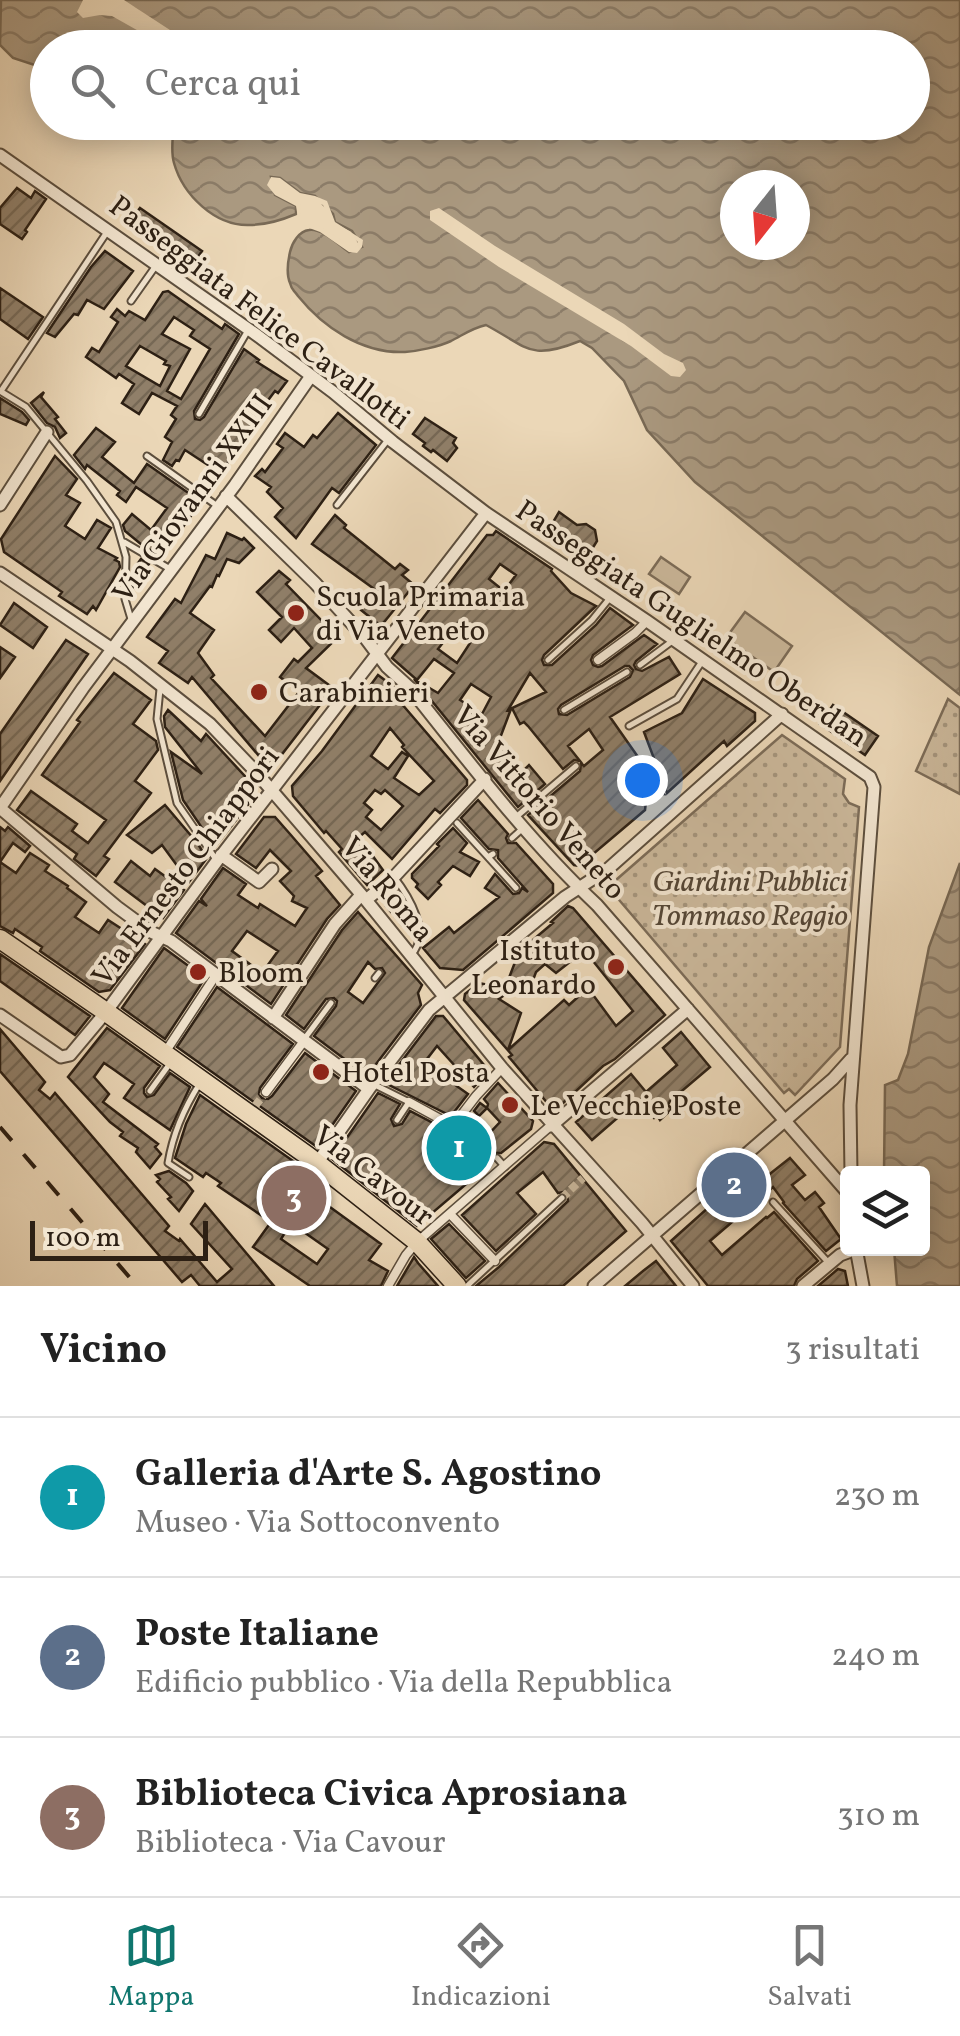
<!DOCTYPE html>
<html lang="it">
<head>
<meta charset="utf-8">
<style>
	:root { --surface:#fff; --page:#f2f2f2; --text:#222; --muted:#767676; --line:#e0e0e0; --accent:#0f766e }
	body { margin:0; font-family:Vollkorn,serif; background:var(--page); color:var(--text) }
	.controls { position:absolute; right:30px; bottom:30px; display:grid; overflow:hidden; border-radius:10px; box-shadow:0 5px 25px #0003 }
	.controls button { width:90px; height:90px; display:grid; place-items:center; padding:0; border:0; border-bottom:2px solid var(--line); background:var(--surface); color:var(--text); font:50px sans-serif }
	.compass { position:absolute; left:720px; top:170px; width:90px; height:90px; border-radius:50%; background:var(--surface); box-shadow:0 5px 25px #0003; rotate:197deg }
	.scale { position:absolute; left:30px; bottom:25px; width:178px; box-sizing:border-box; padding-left:10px; border:5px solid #2d2014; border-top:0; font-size:28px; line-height:35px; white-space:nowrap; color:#2d2014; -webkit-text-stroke:8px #f2e5d0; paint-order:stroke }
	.you { position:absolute; left:642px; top:780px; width:35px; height:35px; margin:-25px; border:8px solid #fff; border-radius:50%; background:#1a73e8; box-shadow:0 0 0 15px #1a73e833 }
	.badge { display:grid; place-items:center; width:65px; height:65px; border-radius:50%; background:var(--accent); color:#fff; font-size:32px; font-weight:700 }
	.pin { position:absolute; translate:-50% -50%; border:5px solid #fff; box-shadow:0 2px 10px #0006 }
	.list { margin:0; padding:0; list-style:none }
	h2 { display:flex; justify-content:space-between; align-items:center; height:130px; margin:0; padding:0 40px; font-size:42px }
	h2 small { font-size:32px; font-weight:400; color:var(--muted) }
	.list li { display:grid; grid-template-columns:65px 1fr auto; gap:30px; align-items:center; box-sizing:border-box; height:160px; padding:0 40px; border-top:2px solid var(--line) }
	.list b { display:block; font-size:38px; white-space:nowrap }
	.list p { margin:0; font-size:32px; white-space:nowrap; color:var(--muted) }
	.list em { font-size:32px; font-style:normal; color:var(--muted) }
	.icon { flex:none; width:55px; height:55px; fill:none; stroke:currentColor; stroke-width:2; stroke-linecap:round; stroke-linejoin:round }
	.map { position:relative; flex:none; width:960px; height:1286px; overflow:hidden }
	.search { position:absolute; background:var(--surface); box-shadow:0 5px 25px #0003; left:30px; right:30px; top:30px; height:110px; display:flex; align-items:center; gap:25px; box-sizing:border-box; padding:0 35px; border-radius:55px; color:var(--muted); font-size:38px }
	.sheet { height:610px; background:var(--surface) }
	nav { display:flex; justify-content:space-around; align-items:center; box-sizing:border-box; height:140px; border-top:2px solid var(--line); background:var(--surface); font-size:28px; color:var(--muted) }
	nav a { display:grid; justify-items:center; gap:5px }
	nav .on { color:var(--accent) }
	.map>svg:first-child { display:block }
	.green { fill:#cbb89b; stroke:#7c6c58; stroke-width:2.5 }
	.park { fill:url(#park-dots); stroke:#7c6c58; stroke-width:2.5 }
	.water { fill:url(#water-waves); stroke:#786955; stroke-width:2.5; fill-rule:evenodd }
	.pier { fill:#ebd7b7 }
	.building { fill:url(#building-hatch); stroke:#2d2014; stroke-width:2.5; fill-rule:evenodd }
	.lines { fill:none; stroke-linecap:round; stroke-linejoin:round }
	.pedestrian-tunnel { stroke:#c5b296; stroke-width:8; stroke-dasharray:8 4; stroke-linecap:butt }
	.service-casing { stroke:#5c4e3d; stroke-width:9 }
	.pedestrian-casing { stroke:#5c4e3d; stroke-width:11 }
	.minor-casing { stroke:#5c4e3d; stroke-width:15 }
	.primary-casing { stroke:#2d2014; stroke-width:21 }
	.service { stroke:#f2e5d0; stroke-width:5 }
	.pedestrian { stroke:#f2e5d0; stroke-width:8 }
	.minor { stroke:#f2e5d0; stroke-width:11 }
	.primary { stroke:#ebd7b7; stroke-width:18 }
	.rail { stroke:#2d2014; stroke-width:4; stroke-dasharray:18 18; stroke-linecap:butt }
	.poi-dot { fill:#8f2418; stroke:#f2e5d0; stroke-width:4 }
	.labels { text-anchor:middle; stroke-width:8; stroke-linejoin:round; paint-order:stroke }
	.street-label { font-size:30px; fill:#2d2014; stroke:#f2e5d0 }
	.poi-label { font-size:30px; fill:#2d2014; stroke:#f2e5d0; text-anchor:start }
	.park-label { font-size:30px; font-style:italic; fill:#544636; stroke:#f2e5d0 }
</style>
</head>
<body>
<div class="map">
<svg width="960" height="1286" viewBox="0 0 960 1286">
	<defs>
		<pattern id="park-dots" width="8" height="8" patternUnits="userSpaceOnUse" patternTransform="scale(2.5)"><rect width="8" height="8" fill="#cbb89b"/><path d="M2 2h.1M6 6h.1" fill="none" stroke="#a5957d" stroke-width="1.8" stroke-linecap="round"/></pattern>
		<pattern id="water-waves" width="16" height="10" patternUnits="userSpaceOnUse" patternTransform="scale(2.5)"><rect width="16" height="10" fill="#aa9980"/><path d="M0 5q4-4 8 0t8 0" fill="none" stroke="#8b7c68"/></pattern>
		<pattern id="building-hatch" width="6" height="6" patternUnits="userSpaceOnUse" patternTransform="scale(2.5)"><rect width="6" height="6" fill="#907f69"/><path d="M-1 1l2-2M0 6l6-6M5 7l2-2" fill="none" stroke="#766855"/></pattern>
	</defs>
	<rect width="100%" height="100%" fill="#ebd7b7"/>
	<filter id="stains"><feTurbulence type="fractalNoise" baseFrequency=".002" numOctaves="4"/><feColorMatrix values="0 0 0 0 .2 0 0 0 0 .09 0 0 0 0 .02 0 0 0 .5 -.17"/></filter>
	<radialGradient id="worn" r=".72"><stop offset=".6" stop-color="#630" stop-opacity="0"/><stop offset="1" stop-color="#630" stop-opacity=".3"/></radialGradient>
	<path class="green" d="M661,557L690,577L679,594L649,574Z
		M745,612L792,646L774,672L726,638Z"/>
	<path class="park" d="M948,699L960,708V794L916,771Z
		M782,735L845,779L843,794L849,803L859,807L840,1047L795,1095L789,1089L784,1093L608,887Z"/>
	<path class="water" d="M1,0H960V695L695,482L647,430L624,381L592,348L580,341C530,361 529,348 486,325C472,328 463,335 451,341C438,347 418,351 405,352C362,354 323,327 298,296C293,289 292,291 290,283C286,274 288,261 290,252C292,243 299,231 309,230C322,228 339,245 349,252L362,247L352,231L335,222L333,214L315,196L300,193L280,178L271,177L275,195L296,206V214C282,220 265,225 249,225C215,226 183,195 174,163C170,150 174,136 173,122H912V48H48L47,69L13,58L0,45ZM735,185H795V245H735Z
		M960,863V1286H897L894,1249L922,1248V1174L884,1173L885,1085L898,1080L908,1054L929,947Z"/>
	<path class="pier" d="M83,0H124L196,47H167L112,16L100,15L83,18L77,12Z
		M271,177L280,178L300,193L315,196L327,201L335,222L363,240L362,247L357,253L349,252L320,232L304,226L311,224L322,227L351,247L355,248L357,245L358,242L349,235L331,225L323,205L299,197L274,183L278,191L300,204L301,214L298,218L296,206L275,195L267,185Z
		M439,208L495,246L624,324L664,354L683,363L686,370L680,377L671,376L631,346L499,267L430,220V211Z"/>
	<path class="building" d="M17,188L31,198L35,191L46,199L25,230L27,232L22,239L0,224V208Z
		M140,208L202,251L190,268L127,225Z
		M105,251L133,271L104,309L87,300L78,315L74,314L55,337L47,333L91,267Z
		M0,288L43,317L28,339L0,319Z
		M168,291L222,329L225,324L239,334L194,411L195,419L200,420L204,417L244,349L259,360L257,362L287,381L278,393L275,391L260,411L263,413L224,468L214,469L185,450L179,461L176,460L172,466L163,460L172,442L165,437L176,419L171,415L177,406L152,393L139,414L122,403L134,384L119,374L116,378L86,357L92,348L99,352L118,322L111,317L117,309L125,316L129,311L145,320L163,292ZM174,317L194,330L190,336L210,349L181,399L167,391L190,349L162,334ZM140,346L166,361L164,364L170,366L160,386L126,366Z
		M44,392L41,397L58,417L55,419L66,433L60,438L55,427L47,423L31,403Z
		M0,398L22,412L29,420L26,425L0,414Z
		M338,413L376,445L339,493L332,488L296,538L275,517L283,508L267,492L271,487L255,476L262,469L265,472L283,448L277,444L285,433L304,447L313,435L317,438Z
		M425,418L456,438L453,443L457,448L447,461L433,450L431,452L423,446L425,443L413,434Z
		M96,428L115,442L102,457L134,483L147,464L197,499L194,503L198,506L163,555L158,551L157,554L142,545L125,531L123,525L132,514L151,530L167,508L136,487L126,502L117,495L120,491L87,465L85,469L74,455Z
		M55,456L77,479L66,495L80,503L65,526L85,539L97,520L111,528L98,548L117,558L115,560L119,562L120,567L96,610L93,606L87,614L59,596L62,592L4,552L1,539Z
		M559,512L577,525L586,524L595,530L597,541L592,549L581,551L567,542L565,546L546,534Z
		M335,515L346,525L344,528L395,569L400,564L408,570L402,575L414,585L381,626L361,610L377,591L312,544Z
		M496,531L552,569L551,571L571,593L596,606L544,655L542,660L544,665H552L596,625L610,608L633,625L593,655L591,660L593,665L598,667L602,666L644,635L657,644L636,661L634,665L636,669L642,671L669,657L680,674L610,717L664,794L647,793L645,810L579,866L574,865L528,815L580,771L581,763L584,766L603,750L589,729L568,746L580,761L574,760L563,769L528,726L524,722L520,724L512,708L546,692L530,673L508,710L511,709L497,746L521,773L529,765L545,784L518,807L414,679L438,693L454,673L434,659L417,680L392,658L487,535H493ZM500,564L516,575L504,591L489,579ZM460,621L476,634L457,663L438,649ZM625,666H629L633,670L630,677L567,715L559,714L558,709L561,705ZM471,684L491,697L482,714L460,700Z
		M227,533L242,540L244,538L254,548L239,563L227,559L219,576L217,575L212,587L210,586L190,613L214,630L198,653L214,675L211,678L265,736L299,692L280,677L294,659L298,662L312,648L294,628L281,642L269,630L282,617L257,592L279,571L290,580L286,584L327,626L330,623L341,634L306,668L333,688L273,766L260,754L259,756L192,677L188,683L159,663L168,651L147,637L175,599L181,603L206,555L215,559Z
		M141,559L149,564L147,567L152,571L138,590L132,586L133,570Z
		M14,603L47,627L33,648L0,625Z
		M66,640L88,654L0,781V734Z
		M0,647L15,657L0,678Z
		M114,673L151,700L133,724L156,741L158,750L135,781L151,793L104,856L109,859L96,876L74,859L77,854L17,810L31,791L77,824L72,831L88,843L106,820L42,775L80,722L77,720Z
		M378,675L402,693L405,697L401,703L467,780V785L440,813L435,809L392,859L365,832L359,837L383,870L367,885L339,852L342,849L326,831L324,833L293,796L292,786L322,751ZM390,728L404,745L402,747L434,781L419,795L394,778L408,756L402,752L388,769L371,756ZM375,790L381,794L385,790L403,806L381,830L366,817L372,810L364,803Z
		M703,679L755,713V721L727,746L724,741L667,793L644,732L682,713Z
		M833,705L878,736L865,755L820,724Z
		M168,710L201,741L206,734L254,786V797L215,847L183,800L171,752L202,774L165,727L164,716Z
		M478,800L508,834L506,838L508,843H516L553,884V893L463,970L440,968L423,948L449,927L454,933L499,897L485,888L495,874L513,894L519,893L522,888L528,892L498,858V850L489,849L461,818Z
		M165,805L193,838L192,835L207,858L189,882L162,845L152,853L127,835Z
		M264,817H275L290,834L322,871L316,876L340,905L327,919L271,1004L176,933L199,901L207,906L201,899L223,868L246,884L238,895L258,908L260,904L295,926L307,908L292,901L294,896L280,881L291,871L270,850L256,868L236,854ZM247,931L278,951L262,973L232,951Z
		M0,827L5,831L8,827L30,846L25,852L13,843L0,862Z
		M453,828L467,843L460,852L479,862L470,876L453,866L438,882L441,885L428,899L416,887L418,884L412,878V874L439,846L437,844Z
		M30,853L49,865L45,871L68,886L67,888L86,902L75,917L99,933L108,920L145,944L110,990L99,992L40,951L42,947L15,929L13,933L0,926V862L16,873Z
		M131,861L150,876L155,869L184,890L163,918L115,882Z
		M397,892L410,917V925L408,927L403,926L386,906L392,900L390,897Z
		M568,906L573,908L665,1015L615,1059L603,1066L561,1105H549L509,1057L512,1055L464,1000L465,994L479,983L499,987L507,983L517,957L515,955L553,923L551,922ZM580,954L584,960L589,956L633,1011L616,1026L588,988L569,1005L564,1000L508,1050L521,1013L499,999L516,986L529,991L536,972L545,964L556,973Z
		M358,912L422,985L418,993L421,1005L367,1076L314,1036L336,1006L337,1001L334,998L326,999L304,1029L286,1015L342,930ZM368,962L375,969L382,968L385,973L363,1003L348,992Z
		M164,948L205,978L165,1039L122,1008Z
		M0,954L90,1016L75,1035L0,981Z
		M217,987L293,1044L260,1088L259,1094L262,1098L268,1099L272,1096L305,1053L356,1091L317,1147L177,1047Z
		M436,1016H443L449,1023L489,1071L474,1087L437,1046L424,1063L468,1094L451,1116L385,1083Z
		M107,1028L160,1066L144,1088V1093L147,1097L154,1095L170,1073L190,1087L170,1130L124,1098L134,1084L113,1069L104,1063L94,1077L109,1094L103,1102L158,1144L155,1147L161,1154L150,1168L136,1152L138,1148L120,1136L123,1132L110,1122L68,1077Z
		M0,1029L45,1082L39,1090L50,1099L55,1093L169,1226L165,1231L179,1241L180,1239L217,1282L232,1269L191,1224L205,1204L274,1286H200L191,1275L182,1282L0,1071Z
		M681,1032L710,1067L670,1101L668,1105L672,1109L660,1120L657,1115L654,1118L645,1107L637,1114L630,1107L592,1140L576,1122L631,1074L646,1092L677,1065L663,1048Z
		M498,1083L533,1121L531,1129L501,1153H494L491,1157L492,1162L417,1226L332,1159L378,1093L400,1104L391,1119L394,1126L402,1124L410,1111L452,1133V1135L469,1150L477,1144L484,1146L488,1141L487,1136L500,1122L487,1108L479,1116L474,1111L480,1103L487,1108L488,1104L484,1099Z
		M200,1095L303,1168L294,1181L381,1244L369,1260L388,1271L381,1286H310L253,1247L271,1222L218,1186L221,1183L206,1173L203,1177L175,1158L186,1124ZM291,1223L328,1249L317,1264L281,1239Z
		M544,1142L554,1144L626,1231L563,1286H476L499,1267L568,1201L567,1195L563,1192L558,1193L543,1172L517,1193L536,1214L496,1251L462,1215Z
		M790,1158L805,1175L792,1185L805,1200L815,1192L824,1203L819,1207L821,1210L841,1239L826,1251L783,1203L784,1202L773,1187L710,1241L722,1255L766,1217L767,1218L774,1212L818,1261L797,1279L794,1286H708L671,1241L748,1172L757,1184Z
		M169,1171L186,1183L193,1191L179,1211L168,1199L171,1197L157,1182L160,1179L156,1175Z
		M449,1224L485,1261L466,1278L431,1239Z
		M414,1257L418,1263L438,1286H397Z
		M656,1261L676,1286H625L643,1271Z
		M838,1269L845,1271L848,1286H818Z"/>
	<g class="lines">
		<path class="pedestrian-tunnel" d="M255,1106L266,1092
			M562,1198L583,1178"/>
		<g class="service-casing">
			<path id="service" d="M131,301L155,267
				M0,391L26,407L87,481L116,522L126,557L125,599L131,619
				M1,391L107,232
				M199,414L247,332
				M147,456L216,505
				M337,505L387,441
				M124,542L170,569
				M548,660L592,620L609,599
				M640,665L671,642
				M160,689L157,719L177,803L215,858
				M564,710L627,672
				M629,726L677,699L701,663
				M516,817L576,766
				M457,823L488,857L493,854
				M512,838L522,829
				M488,857L516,888
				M394,877C409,896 432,934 411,955
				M375,978L379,973
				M305,1038L331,1003
				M375,1085L409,1102L397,1120
				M150,1091L171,1062
				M476,1133L482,1140
				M497,1158L505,1167
				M189,1177L168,1163C173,1133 184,1108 200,1083
				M773,1202L827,1261
				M467,1286L562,1198"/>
		</g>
		<g class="pedestrian-casing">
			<path id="pedestrian" d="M598,660L635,633L647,621
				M164,1054L216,975
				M266,1092L304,1041
				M409,1102L453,1126L476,1096L502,1068
				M450,1214L495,1261
				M388,1286L406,1255L417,1242L548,1128"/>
		</g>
		<g class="minor-casing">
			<path id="minor" d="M0,155L254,333L333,392L393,442L486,513L647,621L870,777L874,787L850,1105L851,1174
				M226,496L315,583L366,639L387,667L409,687C469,762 528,840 597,905L848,1193
				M0,505L47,432
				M0,573L130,661L210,724L255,771L366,900L502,1068L642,1223L693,1286
				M0,808L83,688L235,485L311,376
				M0,808L117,907L151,932L171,941L369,1089
				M221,855L259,882L272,869
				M366,900L394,877L485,779
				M0,1015L61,1057L70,1055L106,1012L217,861L486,513
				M273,1018L335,924L361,895
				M551,1126L688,1009
				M317,1163L369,1089L429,1010L565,897L608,869L782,714
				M856,1248L863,1286
				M594,1286L833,1079L851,1059
				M803,1286L840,1255L856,1249"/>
		</g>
		<g class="primary-casing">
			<path id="primary" d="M0,939L106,1012L308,1156L417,1242L457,1286"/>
		</g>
		<use href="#service" class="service"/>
		<use href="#pedestrian" class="pedestrian"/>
		<use href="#minor" class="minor"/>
		<use href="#primary" class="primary"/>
		<path class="rail" d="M0,1127L137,1286"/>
	</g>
	<g class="poi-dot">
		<circle cx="296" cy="613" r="10"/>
		<circle cx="259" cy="692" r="10"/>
		<circle cx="616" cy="967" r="10"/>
		<circle cx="198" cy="972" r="10"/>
		<circle cx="321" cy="1072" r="10"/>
		<circle cx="510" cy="1105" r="10"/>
	</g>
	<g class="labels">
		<g class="street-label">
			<text transform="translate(260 312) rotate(37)" y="10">Passeggiata Felice Cavallotti</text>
			<text transform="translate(192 498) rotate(-54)" y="10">Via Giovanni XXIII</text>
			<text transform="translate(692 623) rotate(34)" y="10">Passeggiata Guglielmo Oberdan</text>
			<text transform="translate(540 802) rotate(49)" y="10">Via Vittorio Veneto</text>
			<text transform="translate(185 866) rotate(-53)" y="10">Via Ernesto Chiappori</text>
			<text transform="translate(388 889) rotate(50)" y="10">Via Roma</text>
			<text transform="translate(374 1175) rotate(38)" y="10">Via Cavour</text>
		</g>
		<g class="poi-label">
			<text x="316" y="606">Scuola Primaria<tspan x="316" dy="34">di Via Veneto</tspan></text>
			<text x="279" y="702">Carabinieri</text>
			<text x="596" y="960" text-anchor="end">Istituto<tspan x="596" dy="34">Leonardo</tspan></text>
			<text x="218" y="982">Bloom</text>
			<text x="341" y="1082">Hotel Posta</text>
			<text x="530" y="1115">Le Vecchie Poste</text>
		</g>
		<g class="park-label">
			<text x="750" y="891">Giardini Pubblici<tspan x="750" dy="34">Tommaso Reggio</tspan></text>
		</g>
	</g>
	<rect width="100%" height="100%" filter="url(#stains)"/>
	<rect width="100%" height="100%" fill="url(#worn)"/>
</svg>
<div class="controls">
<button><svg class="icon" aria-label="layers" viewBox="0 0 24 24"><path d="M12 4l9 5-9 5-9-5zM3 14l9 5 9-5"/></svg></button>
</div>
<svg class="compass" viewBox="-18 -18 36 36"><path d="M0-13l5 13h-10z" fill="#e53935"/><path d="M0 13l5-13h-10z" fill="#767676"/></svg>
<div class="scale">100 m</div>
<div class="you"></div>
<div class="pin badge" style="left:459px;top:1148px;background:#0f9aa8">1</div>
<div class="pin badge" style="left:734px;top:1185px;background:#5c6f8a">2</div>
<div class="pin badge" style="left:294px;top:1198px;background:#8d6e63">3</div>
<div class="search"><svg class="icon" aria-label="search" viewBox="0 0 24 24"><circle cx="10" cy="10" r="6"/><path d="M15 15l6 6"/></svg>Cerca qui</div>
</div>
<section class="sheet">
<h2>Vicino<small>3 risultati</small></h2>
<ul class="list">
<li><span class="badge" style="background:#0f9aa8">1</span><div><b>Galleria d'Arte S. Agostino</b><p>Museo · Via Sottoconvento</p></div><em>230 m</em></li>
<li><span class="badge" style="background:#5c6f8a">2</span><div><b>Poste Italiane</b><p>Edificio pubblico · Via della Repubblica</p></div><em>240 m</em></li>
<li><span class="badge" style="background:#8d6e63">3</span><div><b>Biblioteca Civica Aprosiana</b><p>Biblioteca · Via Cavour</p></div><em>310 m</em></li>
</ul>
</section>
<nav>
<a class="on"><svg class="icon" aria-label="map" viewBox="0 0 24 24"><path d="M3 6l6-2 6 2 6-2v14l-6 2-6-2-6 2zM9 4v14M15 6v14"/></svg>Mappa</a>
<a><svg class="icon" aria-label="directions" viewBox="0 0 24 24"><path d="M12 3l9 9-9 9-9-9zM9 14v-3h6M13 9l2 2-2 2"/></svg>Indicazioni</a>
<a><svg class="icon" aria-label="saved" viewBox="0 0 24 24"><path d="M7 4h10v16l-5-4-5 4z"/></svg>Salvati</a>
</nav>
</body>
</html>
